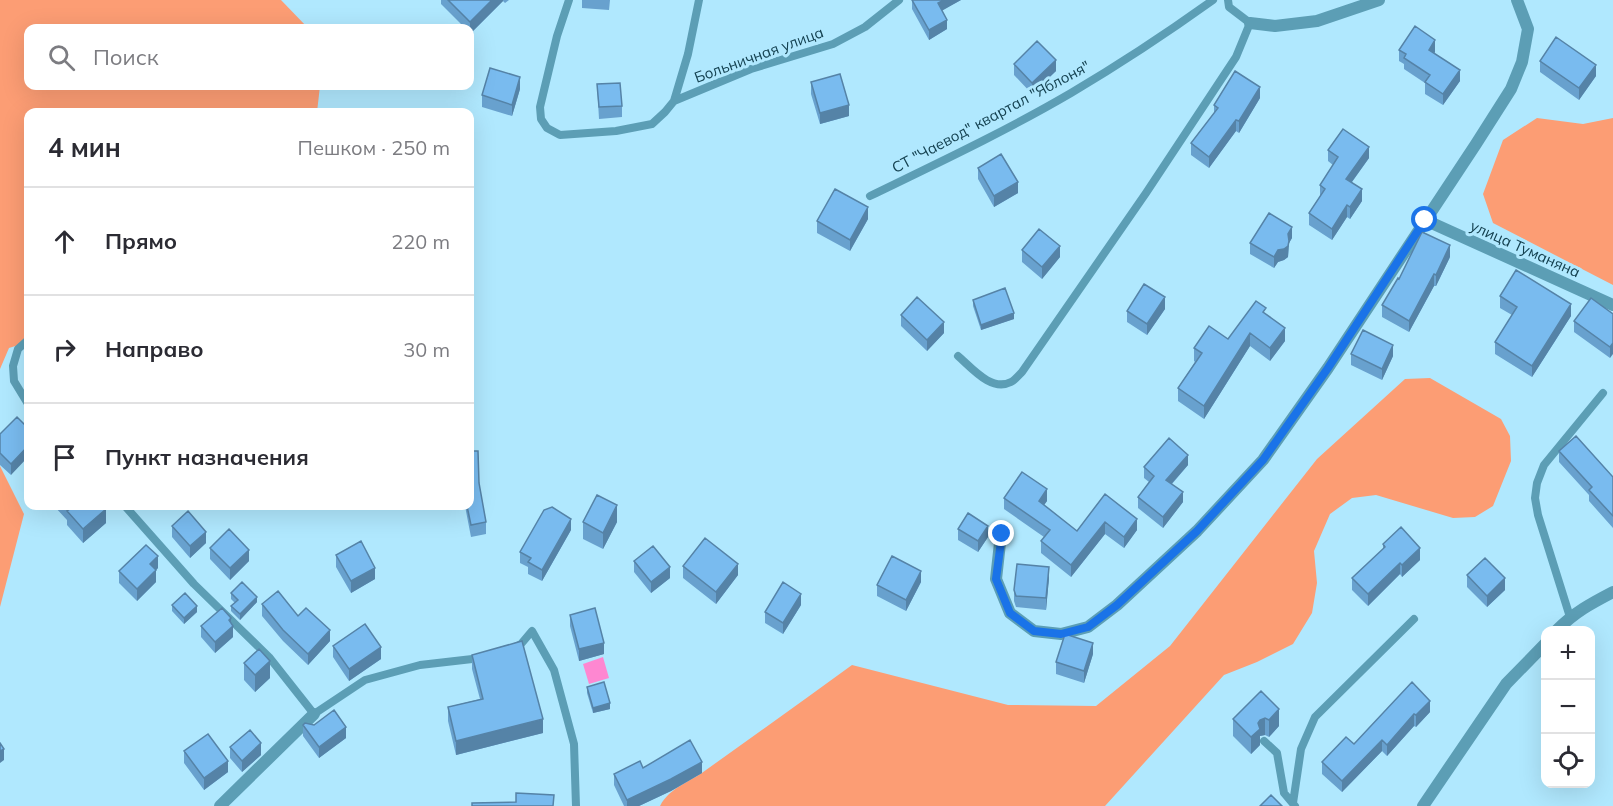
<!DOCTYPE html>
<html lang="ru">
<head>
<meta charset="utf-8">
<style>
	:root { --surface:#fff; --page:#f7f7f7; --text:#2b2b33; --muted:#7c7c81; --line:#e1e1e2 }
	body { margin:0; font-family:Mulish,sans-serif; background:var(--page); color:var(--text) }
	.controls { position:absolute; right:18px; bottom:18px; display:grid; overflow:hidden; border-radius:12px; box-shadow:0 6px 24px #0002 }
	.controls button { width:54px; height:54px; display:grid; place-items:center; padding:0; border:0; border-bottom:2px solid var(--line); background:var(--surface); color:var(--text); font:30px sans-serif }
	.stop { position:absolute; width:18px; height:18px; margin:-14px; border:4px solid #1a73e8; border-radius:50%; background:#fff }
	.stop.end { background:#1a73e8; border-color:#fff; box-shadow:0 2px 6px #0008 }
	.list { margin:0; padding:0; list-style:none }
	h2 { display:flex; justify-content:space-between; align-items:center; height:78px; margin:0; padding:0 24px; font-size:26px }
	h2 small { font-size:20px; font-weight:400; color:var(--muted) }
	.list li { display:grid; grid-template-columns:39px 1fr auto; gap:18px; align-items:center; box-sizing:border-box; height:108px; padding:0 24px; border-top:2px solid var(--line) }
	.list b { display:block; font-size:22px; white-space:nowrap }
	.list em { font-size:20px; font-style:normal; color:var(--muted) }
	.icon { flex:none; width:33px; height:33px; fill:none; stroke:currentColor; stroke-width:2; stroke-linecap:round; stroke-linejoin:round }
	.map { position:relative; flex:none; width:1613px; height:806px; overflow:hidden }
	.search { position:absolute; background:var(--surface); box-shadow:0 6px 24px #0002; left:24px; top:24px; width:450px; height:66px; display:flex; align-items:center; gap:15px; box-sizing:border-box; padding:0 21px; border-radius:12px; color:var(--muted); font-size:22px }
	.panel { position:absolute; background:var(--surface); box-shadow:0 6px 24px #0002; left:24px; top:108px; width:450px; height:402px; border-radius:12px }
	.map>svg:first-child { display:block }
	.green { fill:#fc9d74 }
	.water { fill:#fe87d1 }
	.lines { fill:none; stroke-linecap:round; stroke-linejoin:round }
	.lane { stroke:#5c9eb5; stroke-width:8 }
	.street { stroke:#5c9eb5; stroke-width:12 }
	.wall { fill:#68a1ce }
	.shaded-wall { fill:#5583a7 }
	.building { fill:#79bbef; stroke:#5583a7; stroke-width:1.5 }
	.route { stroke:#1a73e8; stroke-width:8 }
	.labels { text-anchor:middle; stroke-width:6; stroke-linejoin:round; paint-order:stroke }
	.street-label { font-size:15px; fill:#144150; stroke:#b0e8fe }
</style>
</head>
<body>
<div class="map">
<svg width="1613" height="806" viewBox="0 0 1613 806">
	<rect width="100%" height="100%" fill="#b0e8fe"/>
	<path class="green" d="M0,0H281L308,28H28V86H320L317,112H28V342L9,348L0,369Z
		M1537,118L1583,124L1613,118V285L1493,223L1483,194L1503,140Z
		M1430,378L1501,419L1510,436L1511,461L1493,506L1475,517L1453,518L1376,495L1352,498L1330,514L1314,551L1317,583L1312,613L1293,644L1257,662L1224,675L1105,806H660C670,787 690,782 706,770C755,735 804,700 852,665L1008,705L1096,706L1170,646L1317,459L1405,379Z
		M0,466L24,514L0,607Z"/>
	<path class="water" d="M603,657L609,678L589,684L583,664Z"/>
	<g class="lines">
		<path class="lane" d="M569,0L557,36L540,107L541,119L547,128L560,135L616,131L652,124L665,112L674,101L751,69L833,44L865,27L899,0
			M674,101L688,54L699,0
			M870,196C938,163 1006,131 1071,93C1120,64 1167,33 1213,0
			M28,340L18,349L13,366L14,381L28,404
			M958,356C972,368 991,392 1011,382C1015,380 1019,375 1022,372L1146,193L1236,57L1250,23L1229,7L1228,0
			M125,506L194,584L269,657L314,714L365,680L420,665L481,658
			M1570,617L1538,515L1535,498L1537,483L1544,465L1603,393
			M513,648L521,644L532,631L554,670L574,744L576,806
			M1264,741L1277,753L1284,793L1295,806
			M1293,803L1301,749L1315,717L1414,619"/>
		<path class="street" d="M1250,23L1275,26L1317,21L1379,0
			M1425,220L1613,305
			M1001,534L996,579L1010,613L1034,631L1061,634L1088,627L1117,605L1197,531L1263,460L1328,368L1476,144L1511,89L1522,62L1528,29L1517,0
			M1557,630C1575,612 1590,604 1613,592
			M220,806L314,714
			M1423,806L1506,684L1546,643"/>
	</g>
	<path class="wall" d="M441,0H509L505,3L503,1L470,34V28H465L441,4Z
		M582,0H610L609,10L582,8Z
		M912,0H961L942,10L947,29L929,40L912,9Z
		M1399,50L1435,52L1434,53L1460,81L1443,105L1425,94V83L1404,69V64L1399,61Z
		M1540,61L1596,76L1579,100L1540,72Z
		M1014,64L1056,71L1032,94L1014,75Z
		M811,82L849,116L820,124L811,94Z
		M597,84L622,106V117L599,119Z
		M520,89L512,116L482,107V95Z
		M1260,98L1239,133L1236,131L1209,168L1191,155V143L1214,113V105Z
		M1328,150L1369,158L1352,182L1362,201L1350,219L1347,217L1332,240L1309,225V213L1320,196V185L1333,165L1328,161Z
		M978,168L1018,193L994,207L978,179Z
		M868,219L850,251L817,233V221Z
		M1292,238L1289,243L1288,257L1284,260L1278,262L1274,268L1250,254V243Z
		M1022,250L1060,257L1042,279L1022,262Z
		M1450,257L1436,286H1434L1409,332L1382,317V305L1399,279Z
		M1500,296L1571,316L1532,377L1495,354V342L1512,315L1500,308Z
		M973,300L1014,319L981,330L973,306Z
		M1165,309L1147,335L1127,322V311Z
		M1266,314L1285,341L1270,361L1250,346L1204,419L1178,401V388L1195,362L1194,361V348L1228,339Z
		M1613,314L1610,358L1574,332V321Z
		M901,315L944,333L927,351L901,326Z
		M1351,354L1393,356L1382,380L1351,365Z
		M17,417L11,475L0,465V434Z
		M1559,451L1613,477V528L1589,501V495L1559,462Z
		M1188,465L1172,484L1183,502L1163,528L1138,508V497L1149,482L1144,478V467Z
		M479,483L486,522V534L471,537L465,506H470Z
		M1105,494L1137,530L1124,548L1105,534L1071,577L1041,553V541L1044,537L1004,509V498L1047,501L1044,505L1077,531Z
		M54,506H103L106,523L83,543L67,525V520Z
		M583,522H617L603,549L583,539Z
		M172,526L206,543L190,558L172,537Z
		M958,529L988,537L978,552L958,540Z
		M571,530L542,581L528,574V567L520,563V552Z
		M1383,544L1420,560L1402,577L1400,574L1368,606L1352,590V578L1383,549Z
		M210,548L249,561L230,580L210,559Z
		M336,555L375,579L351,593L336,567Z
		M634,561L670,578L651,593L634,572Z
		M683,566L738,575L716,604L683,578Z
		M158,568L156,570V582L137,601L119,583V571Z
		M1467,575L1505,590L1487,607L1467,587Z
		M1049,578L1046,610L1016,607L1014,601V590Z
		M921,582L906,611L877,596V585Z
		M231,593L257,602L240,620L231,611V606L235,603L231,599Z
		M262,604L298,616L330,641L308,665L283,641L262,616Z
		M172,605L197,612L184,624L172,611Z
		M801,605L783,634L765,623V612Z
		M570,615L604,654L579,661L570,626Z
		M231,623L233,637L215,653L201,637V626Z
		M333,646L381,659L349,681L333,657Z
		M1093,654L1084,683L1056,674V662Z
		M472,655L543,733L456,755L448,721V707L480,699L472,669Z
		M244,663L270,678L255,692L244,680Z
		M1412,682L1430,712L1416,727L1414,726L1387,756L1382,751L1342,792L1322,774V762L1354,744Z
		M587,687L610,709L593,713L587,693Z
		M1261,691L1279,726L1269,737L1265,735L1260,736V745L1251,754L1233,736V719Z
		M303,725L346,738L319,758L303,736Z
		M230,747L261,755L242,772L230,758Z
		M184,751L228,772L204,790L184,763Z
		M643,768L702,773L671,791L639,806H624L614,785V774Z"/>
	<path class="shaded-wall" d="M492,0H503V1L470,34V22Z
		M944,0H961L938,13V3Z
		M947,20V29L929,40V30Z
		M1435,40V52L1429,61V50Z
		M1056,60V71L1032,94V83Z
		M1596,65V76L1579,100V88Z
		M1460,70V81L1443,105V94Z
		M520,77V89L512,116V105Z
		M1260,87V98L1239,133V121Z
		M849,105V116L820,124V113Z
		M1236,120V131L1209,168V157Z
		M1369,147V158L1346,190V179Z
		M1018,182V193L994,207V196Z
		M1362,189V201L1350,219V207Z
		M1347,205V217L1332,240V229Z
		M868,207V219L850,251V240Z
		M1292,227V238L1289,243L1288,257L1284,260L1278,262L1274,268V257Z
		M1450,245V257L1436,286V275Z
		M1060,246V257L1042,279V267Z
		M1434,274V286L1409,332V321Z
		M1165,297V309L1147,335V324Z
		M1571,304V316L1532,377V366Z
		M1014,313V319L981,330V325Z
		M944,322V333L927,351V340Z
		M1285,328V341L1270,361V348Z
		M1250,333V346L1204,419V406Z
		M1613,343V354L1610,358V347Z
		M1393,345V356L1382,380V369Z
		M28,446V457L11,475V464Z
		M1188,455V465L1166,490V480Z
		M1047,489V501L1039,512V501Z
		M1183,492V502L1163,528V517Z
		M617,505V522L603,549V533Z
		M106,509V523L83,543V529Z
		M571,519V530L542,581V570Z
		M1137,519V530L1124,548V537Z
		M1105,522V534L1071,577V565Z
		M988,526V537L978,552V541Z
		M206,532V543L190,558V546Z
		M1420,548V560L1402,577V565Z
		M249,550V561L230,580V568Z
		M158,556V568L150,576V564Z
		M1400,563V574L1368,606V594Z
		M738,564V575L716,604V592Z
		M670,567V578L651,593V582Z
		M1049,567V578L1046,610V598Z
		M375,568V579L351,593V581Z
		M156,570V582L137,601V589Z
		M921,571V582L906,611V600Z
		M1505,578V590L1487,607V596Z
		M801,594V605L783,634V623Z
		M257,597V602L240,620V614Z
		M197,606V612L184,624V618Z
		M231,618V627L233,626V637L215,653V642Z
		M330,630V641L308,665V654Z
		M604,643V654L579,661V649Z
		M1093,643V654L1084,683V671Z
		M381,647V659L349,681V669Z
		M270,661V678L255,692V675Z
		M1430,701V712L1416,727V715Z
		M610,703V709L593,713V708Z
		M1279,709V726L1269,737V720Z
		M1414,714V726L1387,756V745Z
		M1265,718V735L1260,736V745L1251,754V737L1260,720Z
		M543,719V733L456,755V741Z
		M346,727V738L319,758V747Z
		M1382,740V751L1342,792V781Z
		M261,743V755L242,772V761Z
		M4,749V760L0,763V751Z
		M228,761V772L204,790V778Z
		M702,762V773L671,791L639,806H627V800Z"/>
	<path class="building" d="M448,0H492L470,22Z
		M912,0H944L938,3L947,20L929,30Z
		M1415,26L1435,40L1429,50L1460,70L1443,94L1425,82L1430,75L1404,58L1406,54L1399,50Z
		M1556,37L1596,65L1579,88L1540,61Z
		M1037,41L1056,60L1032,83L1014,64Z
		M490,68L520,77L512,105L482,95Z
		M1235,71L1260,87L1239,121L1236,120L1209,157L1191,143L1218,108L1214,105Z
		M840,74L849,105L820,113L811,82Z
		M620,83L622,106L599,107L597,84Z
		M1343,129L1369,147L1346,179L1362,189L1350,207L1347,205L1332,229L1309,213L1325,189L1320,185L1338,157L1328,150Z
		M1001,154L1018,182L994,196L978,168Z
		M835,189L868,207L850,240L817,221Z
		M1269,213L1292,227L1288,234L1289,241L1288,246L1284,249L1278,250L1274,257L1250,243Z
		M1039,229L1060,246L1042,267L1022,250Z
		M1422,232L1450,245L1436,275L1434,274L1409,321L1382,305L1398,278L1399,279Z
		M1516,270L1571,304L1532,366L1495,342L1517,307L1500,296Z
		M1144,284L1165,297L1147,324L1127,311Z
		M1005,288L1014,313L981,325L973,300Z
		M917,297L944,322L927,340L901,315Z
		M1591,298L1613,314V343L1610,347L1574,321Z
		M1256,301L1266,308L1263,312L1285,328L1270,348L1250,333L1204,406L1178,388L1202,353L1194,348L1209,326L1228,339Z
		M1363,330L1393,345L1382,369L1351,354Z
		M17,417L28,428V446L11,464L0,453V434Z
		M1576,436L1613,477V516L1589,490L1592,487L1559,451Z
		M1169,438L1188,455L1166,480L1183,492L1163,517L1138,497L1154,476L1144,467Z
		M470,451H478L479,483L486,522L471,525L467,506H470Z
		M1022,472L1047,489L1039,501L1077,531L1105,494L1137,519L1124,537L1105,522L1071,565L1041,541L1050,530L1004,498Z
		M597,495L617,505L603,533L583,522Z
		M67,506H103L106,509L83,529L67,511L70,509Z
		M552,507L571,519L542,570L528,562L531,558L520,552L544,510Z
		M188,511L206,532L190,546L172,526Z
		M968,513L988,526L978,541L958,529Z
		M1401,527L1420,548L1402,565L1400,563L1368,594L1352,578L1385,547L1383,544Z
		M229,529L249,550L230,568L210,548Z
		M705,538L738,564L716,592L683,566Z
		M361,541L375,568L351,581L336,555Z
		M146,545L158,556L150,564L156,570L137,589L119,571Z
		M653,546L670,567L651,582L634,561Z
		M892,556L921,571L906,600L877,585Z
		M1485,558L1505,578L1487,596L1467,575Z
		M1017,564L1049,567L1046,598L1016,596L1014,590Z
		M242,582L257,597L240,614L231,606L238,600L231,593Z
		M783,582L801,594L783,623L765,612Z
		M278,591L298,616L306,608L330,630L308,654L283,630L262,604Z
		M185,593L197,606L184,618L172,605Z
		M222,608L231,618L229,620L233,626L215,642L201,626Z
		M595,608L604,643L579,649L570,615Z
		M365,624L381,647L349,669L333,646Z
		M1065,634L1093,643L1084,671L1056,662Z
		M522,641L543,719L456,741L448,707L483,699L472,655Z
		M259,649L270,661L255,675L244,663Z
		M604,682L610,703L593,708L587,687Z
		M1412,682L1430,701L1416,715L1414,714L1387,745L1382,740L1342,781L1322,762L1346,737L1354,744Z
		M1261,691L1279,709L1269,720L1265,718L1260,720L1258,723L1260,729L1251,737L1233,719Z
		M334,710L346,727L319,747L303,725L305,723L314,725Z
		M250,730L261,743L242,761L230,747Z
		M208,734L228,761L204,778L184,751Z
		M690,740L702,762L671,779L627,800L614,774L640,761L643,768Z
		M0,743L4,749L0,751Z
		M516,793L554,795L553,806H472V803L516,802Z
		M1271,795L1282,806H1260Z"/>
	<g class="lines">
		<path class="route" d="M1002,534L996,579L1010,613L1034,631L1061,634L1088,627L1117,605L1197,531L1263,460L1328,368L1425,220"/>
	</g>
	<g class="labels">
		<g class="street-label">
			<text transform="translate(759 55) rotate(-20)" y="5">Больничная улица</text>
			<text transform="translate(991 117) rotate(-28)" y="5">СТ "Чаевод" квартал "Яблоня"</text>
			<text transform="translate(1525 249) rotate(24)" y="5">улица Туманяна</text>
		</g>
	</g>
</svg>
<div class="controls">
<button>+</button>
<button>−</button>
<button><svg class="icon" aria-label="locate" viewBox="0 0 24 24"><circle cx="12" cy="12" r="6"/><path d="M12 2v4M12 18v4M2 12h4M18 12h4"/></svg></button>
</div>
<div class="stop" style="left:1425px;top:220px"></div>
<div class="stop end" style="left:1002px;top:534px"></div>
<div class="search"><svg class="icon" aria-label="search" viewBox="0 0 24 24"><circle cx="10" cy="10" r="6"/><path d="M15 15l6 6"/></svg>Поиск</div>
<section class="panel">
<h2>4 мин<small>Пешком · 250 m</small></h2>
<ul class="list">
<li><svg class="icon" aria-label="ahead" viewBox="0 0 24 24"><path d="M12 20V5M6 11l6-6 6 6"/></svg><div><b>Прямо</b></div><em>220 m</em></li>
<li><svg class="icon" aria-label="right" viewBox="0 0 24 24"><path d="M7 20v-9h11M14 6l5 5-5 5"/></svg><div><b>Направо</b></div><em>30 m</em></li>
<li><svg class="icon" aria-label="arrive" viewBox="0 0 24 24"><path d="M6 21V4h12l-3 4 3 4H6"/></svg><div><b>Пункт назначения</b></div></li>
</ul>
</section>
</div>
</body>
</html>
